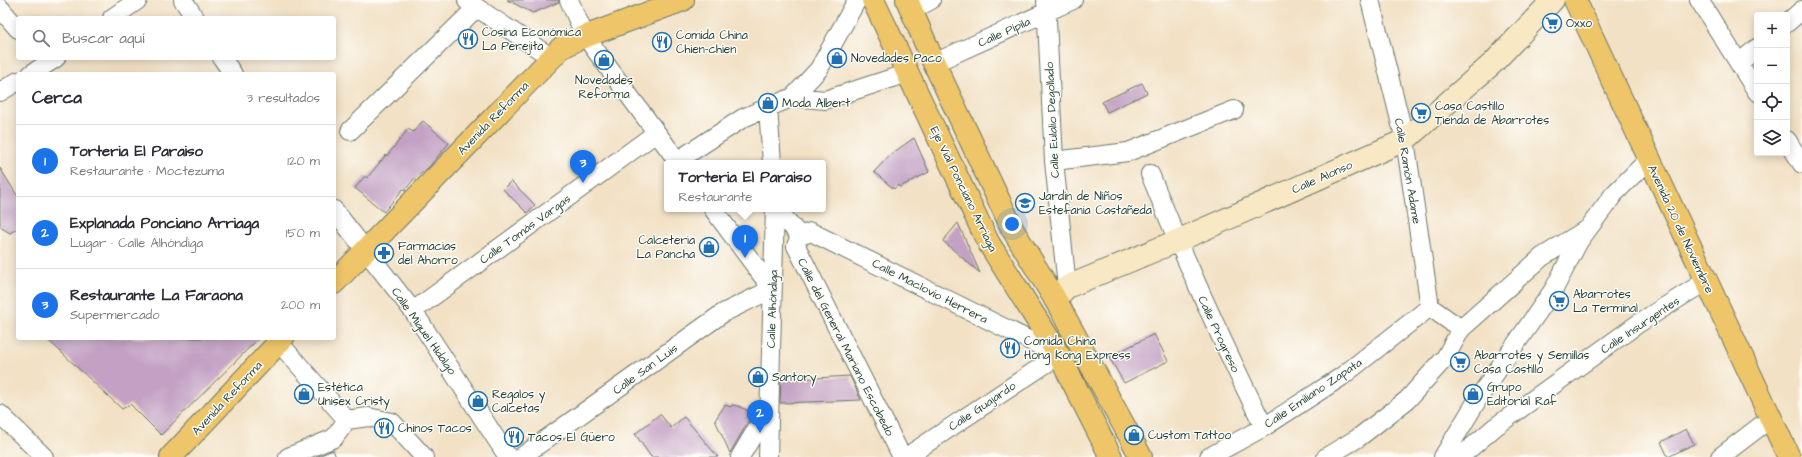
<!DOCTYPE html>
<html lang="es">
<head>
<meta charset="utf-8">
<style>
	:root { --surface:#fff; --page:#f2f2f3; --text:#2b2b33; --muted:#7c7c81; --line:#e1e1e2; --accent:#1a73e8 }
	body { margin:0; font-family:"Architects Daughter",sans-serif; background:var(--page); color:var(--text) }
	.controls { position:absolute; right:12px; top:12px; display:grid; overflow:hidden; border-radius:4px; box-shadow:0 2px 10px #0003 }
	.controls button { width:36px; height:36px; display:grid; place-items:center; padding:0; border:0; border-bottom:1px solid var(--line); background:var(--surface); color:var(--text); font:20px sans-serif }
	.you { position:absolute; left:1012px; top:224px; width:14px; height:14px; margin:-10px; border:3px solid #fff; border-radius:50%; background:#1a73e8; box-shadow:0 0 0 6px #1a73e833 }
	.badge { display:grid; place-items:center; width:26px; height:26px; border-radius:50%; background:var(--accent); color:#fff; font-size:13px; font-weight:700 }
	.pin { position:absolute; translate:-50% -33px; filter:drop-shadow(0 1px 2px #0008) }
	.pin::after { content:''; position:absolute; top:21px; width:14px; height:12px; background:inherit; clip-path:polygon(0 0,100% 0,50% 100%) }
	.popup { position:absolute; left:664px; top:160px; width:162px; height:52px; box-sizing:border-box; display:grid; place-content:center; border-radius:4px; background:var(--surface); filter:drop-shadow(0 1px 3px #0005); font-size:13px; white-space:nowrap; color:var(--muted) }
	.popup b { font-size:15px; color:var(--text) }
	.popup::after { content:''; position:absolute; left:50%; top:100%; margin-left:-8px; border:8px solid transparent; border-top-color:var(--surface) }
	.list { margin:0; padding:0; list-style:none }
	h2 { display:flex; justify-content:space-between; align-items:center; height:52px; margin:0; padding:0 16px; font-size:17px }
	h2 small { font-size:13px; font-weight:400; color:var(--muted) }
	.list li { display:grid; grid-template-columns:26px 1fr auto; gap:12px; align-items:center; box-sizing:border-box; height:72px; padding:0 16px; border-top:1px solid var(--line) }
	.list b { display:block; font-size:15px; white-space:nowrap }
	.list p { margin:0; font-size:13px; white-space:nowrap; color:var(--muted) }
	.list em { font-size:13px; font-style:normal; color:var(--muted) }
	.icon { flex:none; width:22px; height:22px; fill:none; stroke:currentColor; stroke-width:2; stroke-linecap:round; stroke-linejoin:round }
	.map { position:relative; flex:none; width:1802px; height:457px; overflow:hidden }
	.search { position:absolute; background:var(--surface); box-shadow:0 2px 10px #0003; left:16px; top:16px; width:320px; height:44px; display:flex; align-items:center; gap:10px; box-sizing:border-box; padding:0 14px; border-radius:4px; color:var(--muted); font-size:15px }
	.panel { position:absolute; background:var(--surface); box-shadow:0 2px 10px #0003; left:16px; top:72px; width:320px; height:268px; border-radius:4px }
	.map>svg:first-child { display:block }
	.building { fill:#c3a0c4 }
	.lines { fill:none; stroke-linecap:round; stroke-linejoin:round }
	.street-casing { stroke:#697667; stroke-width:20 }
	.secondary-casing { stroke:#697667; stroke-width:24 }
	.primary-casing { stroke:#697667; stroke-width:24 }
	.street { stroke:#fff; stroke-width:18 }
	.secondary { stroke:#f8e8c3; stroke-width:22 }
	.primary { stroke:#eec569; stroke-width:22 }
	.labels { text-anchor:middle; stroke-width:3; stroke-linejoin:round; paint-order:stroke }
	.poi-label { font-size:12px; fill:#1f3d34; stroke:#fdfcf7; text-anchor:start }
	.street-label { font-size:12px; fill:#1f3d34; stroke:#fdfcf7 }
</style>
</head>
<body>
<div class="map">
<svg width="1802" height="457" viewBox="0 0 1802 457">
	<rect width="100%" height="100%" fill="#fdfcf7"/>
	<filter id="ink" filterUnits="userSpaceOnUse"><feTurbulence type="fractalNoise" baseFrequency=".025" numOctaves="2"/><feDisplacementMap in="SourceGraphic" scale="8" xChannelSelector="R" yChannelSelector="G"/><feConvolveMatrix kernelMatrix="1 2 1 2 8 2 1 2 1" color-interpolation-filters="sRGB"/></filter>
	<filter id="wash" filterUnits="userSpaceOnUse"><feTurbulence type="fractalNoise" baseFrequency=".012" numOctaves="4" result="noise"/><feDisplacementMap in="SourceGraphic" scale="16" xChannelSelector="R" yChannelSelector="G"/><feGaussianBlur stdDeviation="0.9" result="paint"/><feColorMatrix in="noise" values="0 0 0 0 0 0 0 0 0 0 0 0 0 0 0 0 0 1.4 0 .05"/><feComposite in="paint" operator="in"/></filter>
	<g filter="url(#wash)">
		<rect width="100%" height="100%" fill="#f2e1c5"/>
		<g id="blocks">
			<path class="building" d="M507,0H559V2L533,13Z
				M1142,83L1147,93L1107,112L1102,102Z
				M423,121L449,143L428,168L414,179L405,190L403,189L384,212L355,188L365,176L367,178L386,155L387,156L408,129L413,132Z
				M914,138L929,172L900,187L898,185L894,189L874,172L891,154Z
				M0,168L18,197V228L10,233L0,227Z
				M511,181L535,205L527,213L503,189Z
				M958,223L980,273L943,241Z
				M1154,334L1168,361L1124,383L1109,357Z
				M46,338H259L161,435L130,404L122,409Z
				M850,376L861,400L780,403L781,380Z
				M725,405L731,407L732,405L738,406L753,413L730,453L715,420Z
				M660,414L671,428L684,417L718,457H651L635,434Z
				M1686,429L1694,444L1668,457L1661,442Z
				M333,450L336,457H316Z"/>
		</g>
	</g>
	<g filter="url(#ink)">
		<use href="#blocks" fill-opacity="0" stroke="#697667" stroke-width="1"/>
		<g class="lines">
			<g class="street-casing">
				<path id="street" d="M183,0L195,18
					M569,0L585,36L679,163
					M1046,0L1054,161L1067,287
					M1370,0L1405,140L1430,307L1461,329
					M1699,0L1757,92
					M467,1L552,58
					M0,8L18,29
					M911,11L931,0
					M112,18L138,0
					M1787,23L1802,10
					M222,58L233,74
					M934,63L1073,0
					M1739,63L1757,48
					M31,74L56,58
					M0,92L18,81
					M793,97L825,100L908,73
					M768,108L772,163
					M350,131L476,8
					M1787,140L1802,164
					M677,161L743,118L793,97L819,69L857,0
					M1054,161L1128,152L1234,110
					M1150,174C1185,260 1223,344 1264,427
					M777,209L800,236
					M334,210L413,311L508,457
					M800,236L811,232L1059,355L906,457
					M800,236L796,246L902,457
					M413,311L656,133
					M275,338L347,420L368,417L392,422L424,457
					M0,414L44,457
					M288,457L334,438L347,420
					M521,457L723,313L772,289L713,209
					M740,457L768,410
					M768,457L775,209
					M1209,457L1264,427L1341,377L1430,307
					M1326,457L1358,438L1407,400L1445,358L1461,329L1542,257L1584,231
					M1443,457L1481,394L1554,289L1579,241L1614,194L1649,159
					M1460,457L1495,427L1639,323L1706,281
					M1720,457L1771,418"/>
			</g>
			<g class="secondary-casing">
				<path id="secondary" d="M1055,299L1067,287L1177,241L1405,140L1493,63L1553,0"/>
			</g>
			<g class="primary-casing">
				<path id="primary" d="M873,0L988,242L1059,355L1111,457
					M907,0L934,63L1013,230L1055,299L1141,457
					M1575,0L1789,457
					M334,283L561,48L576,40L683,0
					M171,457L283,338"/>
			</g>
			<use href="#street" class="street"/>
			<use href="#secondary" class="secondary"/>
			<use href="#primary" class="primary"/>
		</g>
	</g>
	<defs>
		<g id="supermarket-ring" transform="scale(1)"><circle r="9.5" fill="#fdfcf7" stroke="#1f6fb2" stroke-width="1.5"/><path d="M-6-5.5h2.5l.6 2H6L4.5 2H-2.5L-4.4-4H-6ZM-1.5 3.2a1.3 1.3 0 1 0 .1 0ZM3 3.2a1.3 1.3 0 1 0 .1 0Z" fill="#1f6fb2"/></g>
		<g id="restaurant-ring" transform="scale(1)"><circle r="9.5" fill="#fdfcf7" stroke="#1f6fb2" stroke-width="1.5"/><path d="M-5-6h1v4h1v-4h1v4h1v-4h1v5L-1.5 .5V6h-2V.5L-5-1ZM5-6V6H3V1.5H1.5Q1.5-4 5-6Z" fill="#1f6fb2"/></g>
		<g id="shop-ring" transform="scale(1)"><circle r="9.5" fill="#fdfcf7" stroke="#1f6fb2" stroke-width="1.5"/><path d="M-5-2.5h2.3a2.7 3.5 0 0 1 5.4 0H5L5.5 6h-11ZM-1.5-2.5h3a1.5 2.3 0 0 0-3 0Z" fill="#1f6fb2"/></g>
		<g id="school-ring" transform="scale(1)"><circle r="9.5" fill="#fdfcf7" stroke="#1f6fb2" stroke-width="1.5"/><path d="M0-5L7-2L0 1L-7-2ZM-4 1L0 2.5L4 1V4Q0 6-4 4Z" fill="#1f6fb2"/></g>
		<g id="pharmacy-ring" transform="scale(1)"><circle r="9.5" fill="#fdfcf7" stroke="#1f6fb2" stroke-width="1.5"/><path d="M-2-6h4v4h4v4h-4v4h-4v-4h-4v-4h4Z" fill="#1f6fb2"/></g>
	</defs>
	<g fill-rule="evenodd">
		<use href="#supermarket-ring" x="1552" y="23"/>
		<use href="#restaurant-ring" x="468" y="39"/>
		<use href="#restaurant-ring" x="662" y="42"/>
		<use href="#shop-ring" x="837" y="58"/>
		<use href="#shop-ring" x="604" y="60"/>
		<use href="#shop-ring" x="768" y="103"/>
		<use href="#supermarket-ring" x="1421" y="113"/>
		<use href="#school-ring" x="1025" y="203"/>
		<use href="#shop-ring" x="709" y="247"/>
		<use href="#pharmacy-ring" x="384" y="253"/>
		<use href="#supermarket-ring" x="1559" y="301"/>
		<use href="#restaurant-ring" x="1010" y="348"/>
		<use href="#supermarket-ring" x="1460" y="362"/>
		<use href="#shop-ring" x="758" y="377"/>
		<use href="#shop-ring" x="304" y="394"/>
		<use href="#shop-ring" x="1473" y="394"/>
		<use href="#shop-ring" x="478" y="401"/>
		<use href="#restaurant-ring" x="384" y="428"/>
		<use href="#shop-ring" x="1134" y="435"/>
		<use href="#restaurant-ring" x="514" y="437"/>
	</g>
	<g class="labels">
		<g class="poi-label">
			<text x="1566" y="27">Oxxo</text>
			<text x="482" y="36">Cosina Económica<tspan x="482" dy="14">La Perejita</tspan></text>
			<text x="676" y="39">Comida China<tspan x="676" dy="14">Chien-chien</tspan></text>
			<text x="851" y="62">Novedades Paco</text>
			<text x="604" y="84" text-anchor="middle">Novedades<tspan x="604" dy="14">Reforma</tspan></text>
			<text x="782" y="107">Moda Albert</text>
			<text x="1435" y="110">Casa Castillo<tspan x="1435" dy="14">Tienda de Abarrotes</tspan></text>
			<text x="1039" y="200">Jardín de Niños<tspan x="1039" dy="14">Estefanía Castañeda</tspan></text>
			<text x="695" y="244" text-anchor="end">Calceteria<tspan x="695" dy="14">La Pancha</tspan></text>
			<text x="398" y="250">Farmacias<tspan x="398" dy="14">del Ahorro</tspan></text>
			<text x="1573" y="298">Abarrotes<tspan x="1573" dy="14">La Terminal</tspan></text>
			<text x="1024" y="345">Comida China<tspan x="1024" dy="14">Hong Kong Express</tspan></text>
			<text x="1474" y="359">Abarrotes y Semillas<tspan x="1474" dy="14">Casa Castillo</tspan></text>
			<text x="772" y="381">Santory</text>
			<text x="318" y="391">Estética<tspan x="318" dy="14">Unisex Cristy</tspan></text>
			<text x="1487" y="391">Grupo<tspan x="1487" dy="14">Editorial Raf</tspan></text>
			<text x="492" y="398">Regalos y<tspan x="492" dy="14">Calcetas</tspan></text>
			<text x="398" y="432">Chinos Tacos</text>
			<text x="1148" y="439">Custom Tattoo</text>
			<text x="528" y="441">Tacos El Güero</text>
		</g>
		<g class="street-label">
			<text transform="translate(1004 32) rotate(-24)" y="4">Calle Pípila</text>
			<text transform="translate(493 118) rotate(-46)" y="4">Avenida Reforma</text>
			<text transform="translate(1052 120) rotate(-93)" y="4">Calle Eulalio Degollado</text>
			<text transform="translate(1408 171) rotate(80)" y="4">Calle Ramón Adame</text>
			<text transform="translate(1322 177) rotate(-24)" y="4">Calle Alonso</text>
			<text transform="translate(964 189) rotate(64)" y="4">Eje Vial Ponciano Arriaga</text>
			<text transform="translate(525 229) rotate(-36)" y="4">Calle Tomás Vargas</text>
			<text transform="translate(1681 229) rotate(65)" y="4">Avenida 20 de Noviembre</text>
			<text transform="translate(930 291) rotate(27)" y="4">Calle Maclovio Herrera</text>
			<text transform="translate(772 309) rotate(-88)" y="4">Calle Alhóndiga</text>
			<text transform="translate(1640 325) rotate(-34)" y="4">Calle Insurgentes</text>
			<text transform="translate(424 331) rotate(55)" y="4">Calle Miguel Hidalgo</text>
			<text transform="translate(1219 334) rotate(65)" y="4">Calle Progreso</text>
			<text transform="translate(846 347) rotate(63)" y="4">Calle del General Mariano Escobedo</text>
			<text transform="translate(645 369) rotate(-36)" y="4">Calle San Luis</text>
			<text transform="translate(1313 393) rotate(-34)" y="4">Calle Emiliano Zapata</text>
			<text transform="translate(227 398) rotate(-47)" y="4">Avenida Reforma</text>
			<text transform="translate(982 406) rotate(-34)" y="4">Calle Guajardo</text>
		</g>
	</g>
</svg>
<div class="controls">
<button>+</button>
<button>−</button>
<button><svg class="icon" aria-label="locate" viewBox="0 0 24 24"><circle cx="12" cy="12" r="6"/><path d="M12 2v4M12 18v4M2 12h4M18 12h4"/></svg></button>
<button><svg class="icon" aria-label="layers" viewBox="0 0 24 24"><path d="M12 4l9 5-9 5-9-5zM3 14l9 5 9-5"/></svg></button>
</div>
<div class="you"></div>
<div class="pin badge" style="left:745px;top:258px">1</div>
<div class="popup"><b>Torteria El Paraiso</b>Restaurante</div>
<div class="pin badge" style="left:760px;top:433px">2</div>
<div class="pin badge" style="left:583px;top:183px">3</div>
<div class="search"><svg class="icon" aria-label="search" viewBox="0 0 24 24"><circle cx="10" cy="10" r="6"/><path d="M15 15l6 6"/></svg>Buscar aquí</div>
<section class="panel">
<h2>Cerca<small>3 resultados</small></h2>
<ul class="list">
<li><span class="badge">1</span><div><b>Torteria El Paraiso</b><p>Restaurante · Moctezuma</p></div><em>120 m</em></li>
<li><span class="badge">2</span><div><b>Explanada Ponciano Arriaga</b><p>Lugar · Calle Alhóndiga</p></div><em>150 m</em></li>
<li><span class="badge">3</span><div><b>Restaurante La Faraona</b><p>Supermercado</p></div><em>200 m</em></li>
</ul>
</section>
</div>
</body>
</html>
